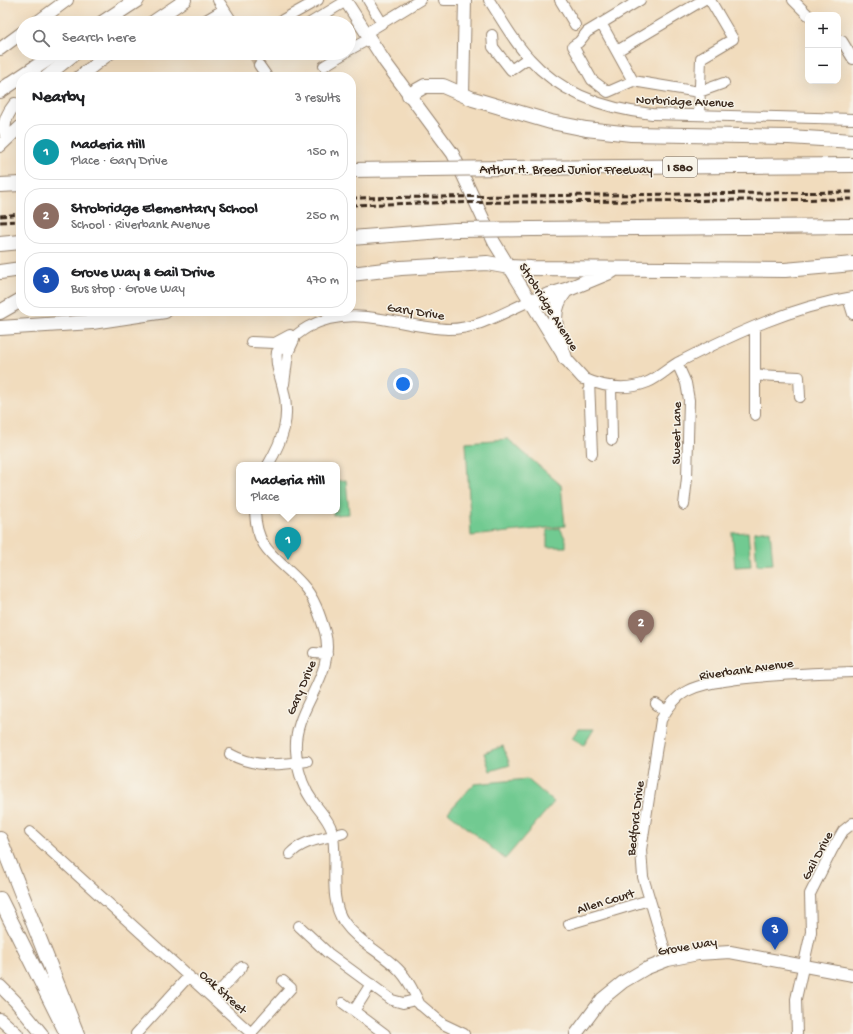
<!DOCTYPE html>
<html lang="en">
<head>
<meta charset="utf-8">
<style>
	:root { --surface:#fff; --page:#f2f2f2; --text:#202124; --muted:#757577; --line:#e0e0e0; --accent:#ea580c }
	body { margin:0; font-family:"Gochi Hand",sans-serif; background:var(--page); color:var(--text) }
	.controls { position:absolute; right:12px; top:12px; display:grid; overflow:hidden; border-radius:8px; box-shadow:0 4px 16px #0002 }
	.controls button { width:36px; height:36px; display:grid; place-items:center; padding:0; border:0; border-bottom:1px solid var(--line); background:var(--surface); color:var(--text); font:20px sans-serif }
	.you { position:absolute; left:403px; top:384px; width:14px; height:14px; margin:-10px; border:3px solid #fff; border-radius:50%; background:#1a73e8; box-shadow:0 0 0 6px #1a73e833 }
	.badge { display:grid; place-items:center; width:26px; height:26px; border-radius:50%; background:var(--accent); color:#fff; font-size:13px; font-weight:700 }
	.pin { position:absolute; translate:-50% -33px; filter:drop-shadow(0 1px 2px #0008) }
	.pin::after { content:''; position:absolute; top:21px; width:14px; height:12px; background:inherit; clip-path:polygon(0 0,100% 0,50% 100%) }
	.popup { position:absolute; left:236px; top:462px; width:104px; height:52px; box-sizing:border-box; display:grid; place-content:center; border-radius:8px; background:var(--surface); filter:drop-shadow(0 1px 3px #0005); font-size:13px; white-space:nowrap; color:var(--muted) }
	.popup b { font-size:15px; color:var(--text) }
	.popup::after { content:''; position:absolute; left:50%; top:100%; margin-left:-8px; border:8px solid transparent; border-top-color:var(--surface) }
	.list { margin:0; padding:0; list-style:none }
	h2 { display:flex; justify-content:space-between; align-items:center; height:52px; margin:0; padding:0 16px; font-size:17px }
	h2 small { font-size:13px; font-weight:400; color:var(--muted) }
	.list li { display:grid; grid-template-columns:26px 1fr auto; gap:12px; align-items:center; box-sizing:border-box; height:56px; margin:0 8px 8px; padding:0 8px; border:1px solid var(--line); border-radius:16px }
	.list b { display:block; font-size:15px; white-space:nowrap }
	.list p { margin:0; font-size:13px; white-space:nowrap; color:var(--muted) }
	.list em { font-size:13px; font-style:normal; color:var(--muted) }
	.icon { flex:none; width:22px; height:22px; fill:none; stroke:currentColor; stroke-width:2; stroke-linecap:round; stroke-linejoin:round }
	.map { position:relative; flex:none; width:853px; height:1034px; overflow:hidden }
	.search { position:absolute; background:var(--surface); box-shadow:0 4px 16px #0002; left:16px; top:16px; width:340px; height:44px; display:flex; align-items:center; gap:10px; box-sizing:border-box; padding:0 14px; border-radius:22px; color:var(--muted); font-size:15px }
	.panel { position:absolute; background:var(--surface); box-shadow:0 4px 16px #0002; left:16px; top:72px; width:340px; height:244px; border-radius:16px }
	.map>svg:first-child { display:block }
	.green { fill:#71ca91; stroke:#567a58 }
	.lines { fill:none; stroke-linecap:round; stroke-linejoin:round }
	.minor-tunnel { stroke:#cdb89d; stroke-width:10; stroke-dasharray:10 5; stroke-linecap:butt }
	.minor-casing { stroke:#96836e; stroke-width:12 }
	.major-casing { stroke:#96836e; stroke-width:14 }
	.highway-casing { stroke:#96836e; stroke-width:16 }
	.minor { stroke:#fff; stroke-width:10 }
	.major { stroke:#fff; stroke-width:12 }
	.highway { stroke:#fff; stroke-width:14 }
	.rail { stroke:#3b2a1e; stroke-width:3; stroke-dasharray:6 3; stroke-linecap:butt }
	.highway-bridge-casing { stroke:#96836e; stroke-width:16; stroke-linecap:butt }
	.highway-bridge { stroke:#fff; stroke-width:14 }
	.labels { text-anchor:middle; stroke-width:3; stroke-linejoin:round; paint-order:stroke }
	.shield { fill:#f7f3e8; stroke:#73665b; stroke-width:1 }
	.shield-label { font-size:12px; font-weight:bold; fill:#3b2a1e }
	.street-label { font-size:13px; fill:#3b2a1e; stroke:#f7f3e8 }
</style>
</head>
<body>
<div class="map">
<svg width="853" height="1034" viewBox="0 0 853 1034">
	<rect width="100%" height="100%" fill="#f7f3e8"/>
	<filter id="ink" filterUnits="userSpaceOnUse"><feTurbulence type="fractalNoise" baseFrequency=".025" numOctaves="2"/><feDisplacementMap in="SourceGraphic" scale="8" xChannelSelector="R" yChannelSelector="G"/><feConvolveMatrix kernelMatrix="1 2 1 2 8 2 1 2 1" color-interpolation-filters="sRGB"/></filter>
	<filter id="wash" filterUnits="userSpaceOnUse"><feTurbulence type="fractalNoise" baseFrequency=".012" numOctaves="4" result="noise"/><feDisplacementMap in="SourceGraphic" scale="16" xChannelSelector="R" yChannelSelector="G"/><feGaussianBlur stdDeviation="0.9" result="paint"/><feColorMatrix in="noise" values="0 0 0 0 0 0 0 0 0 0 0 0 0 0 0 0 0 1.4 0 .05"/><feComposite in="paint" operator="in"/></filter>
	<g filter="url(#wash)">
		<rect width="100%" height="100%" fill="#f1dcbd"/>
		<path class="green" d="M508,439L561,485L565,526L471,536L466,442Z
			M346,480L349,514L333,515V511H337V481Z
			M560,528L566,540V547H547V530Z
			M770,530L773,564L757,565L754,532Z
			M748,532L751,566L735,567L732,533Z
			M578,729H594L584,745L572,738Z
			M503,746L510,765L490,771L484,753Z
			M527,779L554,802L505,859L448,812L474,784Z"/>
	</g>
	<g filter="url(#ink)">
		<g class="lines">
			<path class="minor-tunnel" d="M252,53L259,65"/>
			<g class="minor-casing">
				<path id="minor" d="M218,0L233,23
					M368,0L382,23
					M444,0H465
					M489,0C502,20 513,41 529,58C561,94 605,109 652,114L853,119
					M560,0L575,25
					M640,0L587,32L579,42L573,46L592,80L608,92L633,81L699,92L724,83
					M793,0L808,15
					M201,23L223,10
					M277,23L318,0
					M310,23L346,1
					M601,23L633,81
					M366,33L420,0
					M492,35L493,47L511,70L528,58
					M838,40L842,41L853,59
					M349,50L369,39
					M617,51L703,0
					M259,65L266,75
					M324,66L345,53
					M699,115L701,58L733,39L710,0
					M848,298L853,314
					M755,327V415
					M251,342L275,343L290,335
					M677,363L686,383L689,400L687,478L684,505
					M755,375L799,377L800,397
					M583,378C603,387 626,391 648,382C660,377 670,366 681,361C736,333 792,307 853,297
					M589,381L592,454
					M284,384L288,353L294,340
					M611,386L612,440
					M268,465C283,439 291,418 283,388C280,375 275,365 277,352C287,343 297,333 308,327C354,302 402,328 449,329C478,329 504,312 530,301
					M255,511C256,552 279,558 302,584C314,597 320,615 325,632C337,676 293,707 296,750C297,769 302,787 314,803C320,811 329,820 332,831C339,860 327,898 344,922C358,942 381,952 398,969C408,979 414,992 420,1005
					M314,653L327,654
					M656,704L666,711
					M230,754C255,768 280,765 307,761
					M30,832L252,1034
					M290,854C304,839 324,839 343,833
					M569,924L649,900
					M299,926L328,953L392,1000L403,1003L415,1000
					M668,960L643,877L641,850L661,720C667,709 675,697 687,691C702,683 720,682 737,679C777,674 813,673 853,672
					M371,984L354,1011L385,1034
					M213,998L242,967
					M416,1001L443,1024L464,1034
					M343,1003L354,1011
					M251,1033L291,988L283,981
					M136,1034L189,976
					M797,1034L796,999L811,932L810,894L832,850L843,831L853,823"/>
			</g>
			<g class="major-casing">
				<path id="major" d="M345,0L385,62L453,154L494,242L565,358L583,378
					M36,23L67,0
					M151,23L185,0
					M0,49L23,32
					M46,77L76,53
					M79,77L110,53
					M463,94L465,0
					M8,138C0,127 7,114 15,104
					M0,146L21,126
					M0,986L15,1001L42,1034
					M0,1019L17,1034
					M576,1034L602,999L623,982L645,969L668,960L698,954L730,952L853,975"/>
			</g>
			<g class="highway-casing">
				<path id="highway" d="M102,23L137,0
					M21,77L57,53
					M0,91L21,77
					M409,95L425,86H443L473,99L551,122L586,129L631,134L789,137L853,141
					M508,168L853,165
					M351,170L428,169
					M0,185L21,184
					M532,229L853,226
					M351,238L455,230
					M0,244L21,242
					M0,272L21,269
					M351,274L401,268L487,263L509,267L531,268L785,270L853,264
					M530,301L566,290L612,271
					M0,312L21,300
					M0,328L92,322L165,311
					M565,358C557,332 547,313 566,290
					M0,839L77,1034
					M0,899L67,1034"/>
			</g>
			<use href="#minor" class="minor"/>
			<use href="#major" class="major"/>
			<use href="#highway" class="highway"/>
			<path class="rail" d="M351,198L853,192
				M351,205L419,203L853,199
				M0,216L21,214
				M0,222L21,221"/>
			<g class="highway-bridge-casing">
				<path id="highway-bridge" d="M428,169L508,168
					M455,230L532,229"/>
			</g>
			<use href="#highway-bridge" class="highway-bridge"/>
		</g>
	</g>
	<g class="labels">
		<rect class="shield" x="663" y="157" width="34" height="20" rx="3"/>
		<g class="shield-label">
			<text x="680" y="171">I 580</text>
		</g>
		<g class="street-label">
			<text transform="translate(685 100) rotate(2)" y="5">Norbridge Avenue</text>
			<text x="566" y="173">Arthur H. Breed Junior Freeway</text>
			<text transform="translate(550 306) rotate(58)" y="5">Strobridge Avenue</text>
			<text transform="translate(416 310) rotate(9)" y="5">Gary Drive</text>
			<text transform="translate(675 433) rotate(-89)" y="5">Sweet Lane</text>
			<text transform="translate(746 668) rotate(-8)" y="5">Riverbank Avenue</text>
			<text transform="translate(300 687) rotate(-67)" y="5">Gary Drive</text>
			<text transform="translate(634 818) rotate(-83)" y="5">Bedford Drive</text>
			<text transform="translate(816 855) rotate(-62)" y="5">Gail Drive</text>
			<text transform="translate(605 900) rotate(-17)" y="5">Allen Court</text>
			<text transform="translate(687 945) rotate(-10)" y="5">Grove Way</text>
			<text transform="translate(224 991) rotate(42)" y="5">Oak Street</text>
		</g>
	</g>
</svg>
<div class="controls">
<button>+</button>
<button>−</button>
</div>
<div class="you"></div>
<div class="pin badge" style="left:288px;top:560px;background:#0f9aa8">1</div>
<div class="popup"><b>Maderia Hill</b>Place</div>
<div class="pin badge" style="left:641px;top:643px;background:#8d6e63">2</div>
<div class="pin badge" style="left:775px;top:950px;background:#1a4fb4">3</div>
<div class="search"><svg class="icon" aria-label="search" viewBox="0 0 24 24"><circle cx="10" cy="10" r="6"/><path d="M15 15l6 6"/></svg>Search here</div>
<section class="panel">
<h2>Nearby<small>3 results</small></h2>
<ul class="list">
<li><span class="badge" style="background:#0f9aa8">1</span><div><b>Maderia Hill</b><p>Place · Gary Drive</p></div><em>150 m</em></li>
<li><span class="badge" style="background:#8d6e63">2</span><div><b>Strobridge Elementary School</b><p>School · Riverbank Avenue</p></div><em>250 m</em></li>
<li><span class="badge" style="background:#1a4fb4">3</span><div><b>Grove Way &amp; Gail Drive</b><p>Bus stop · Grove Way</p></div><em>470 m</em></li>
</ul>
</section>
</div>
</body>
</html>
